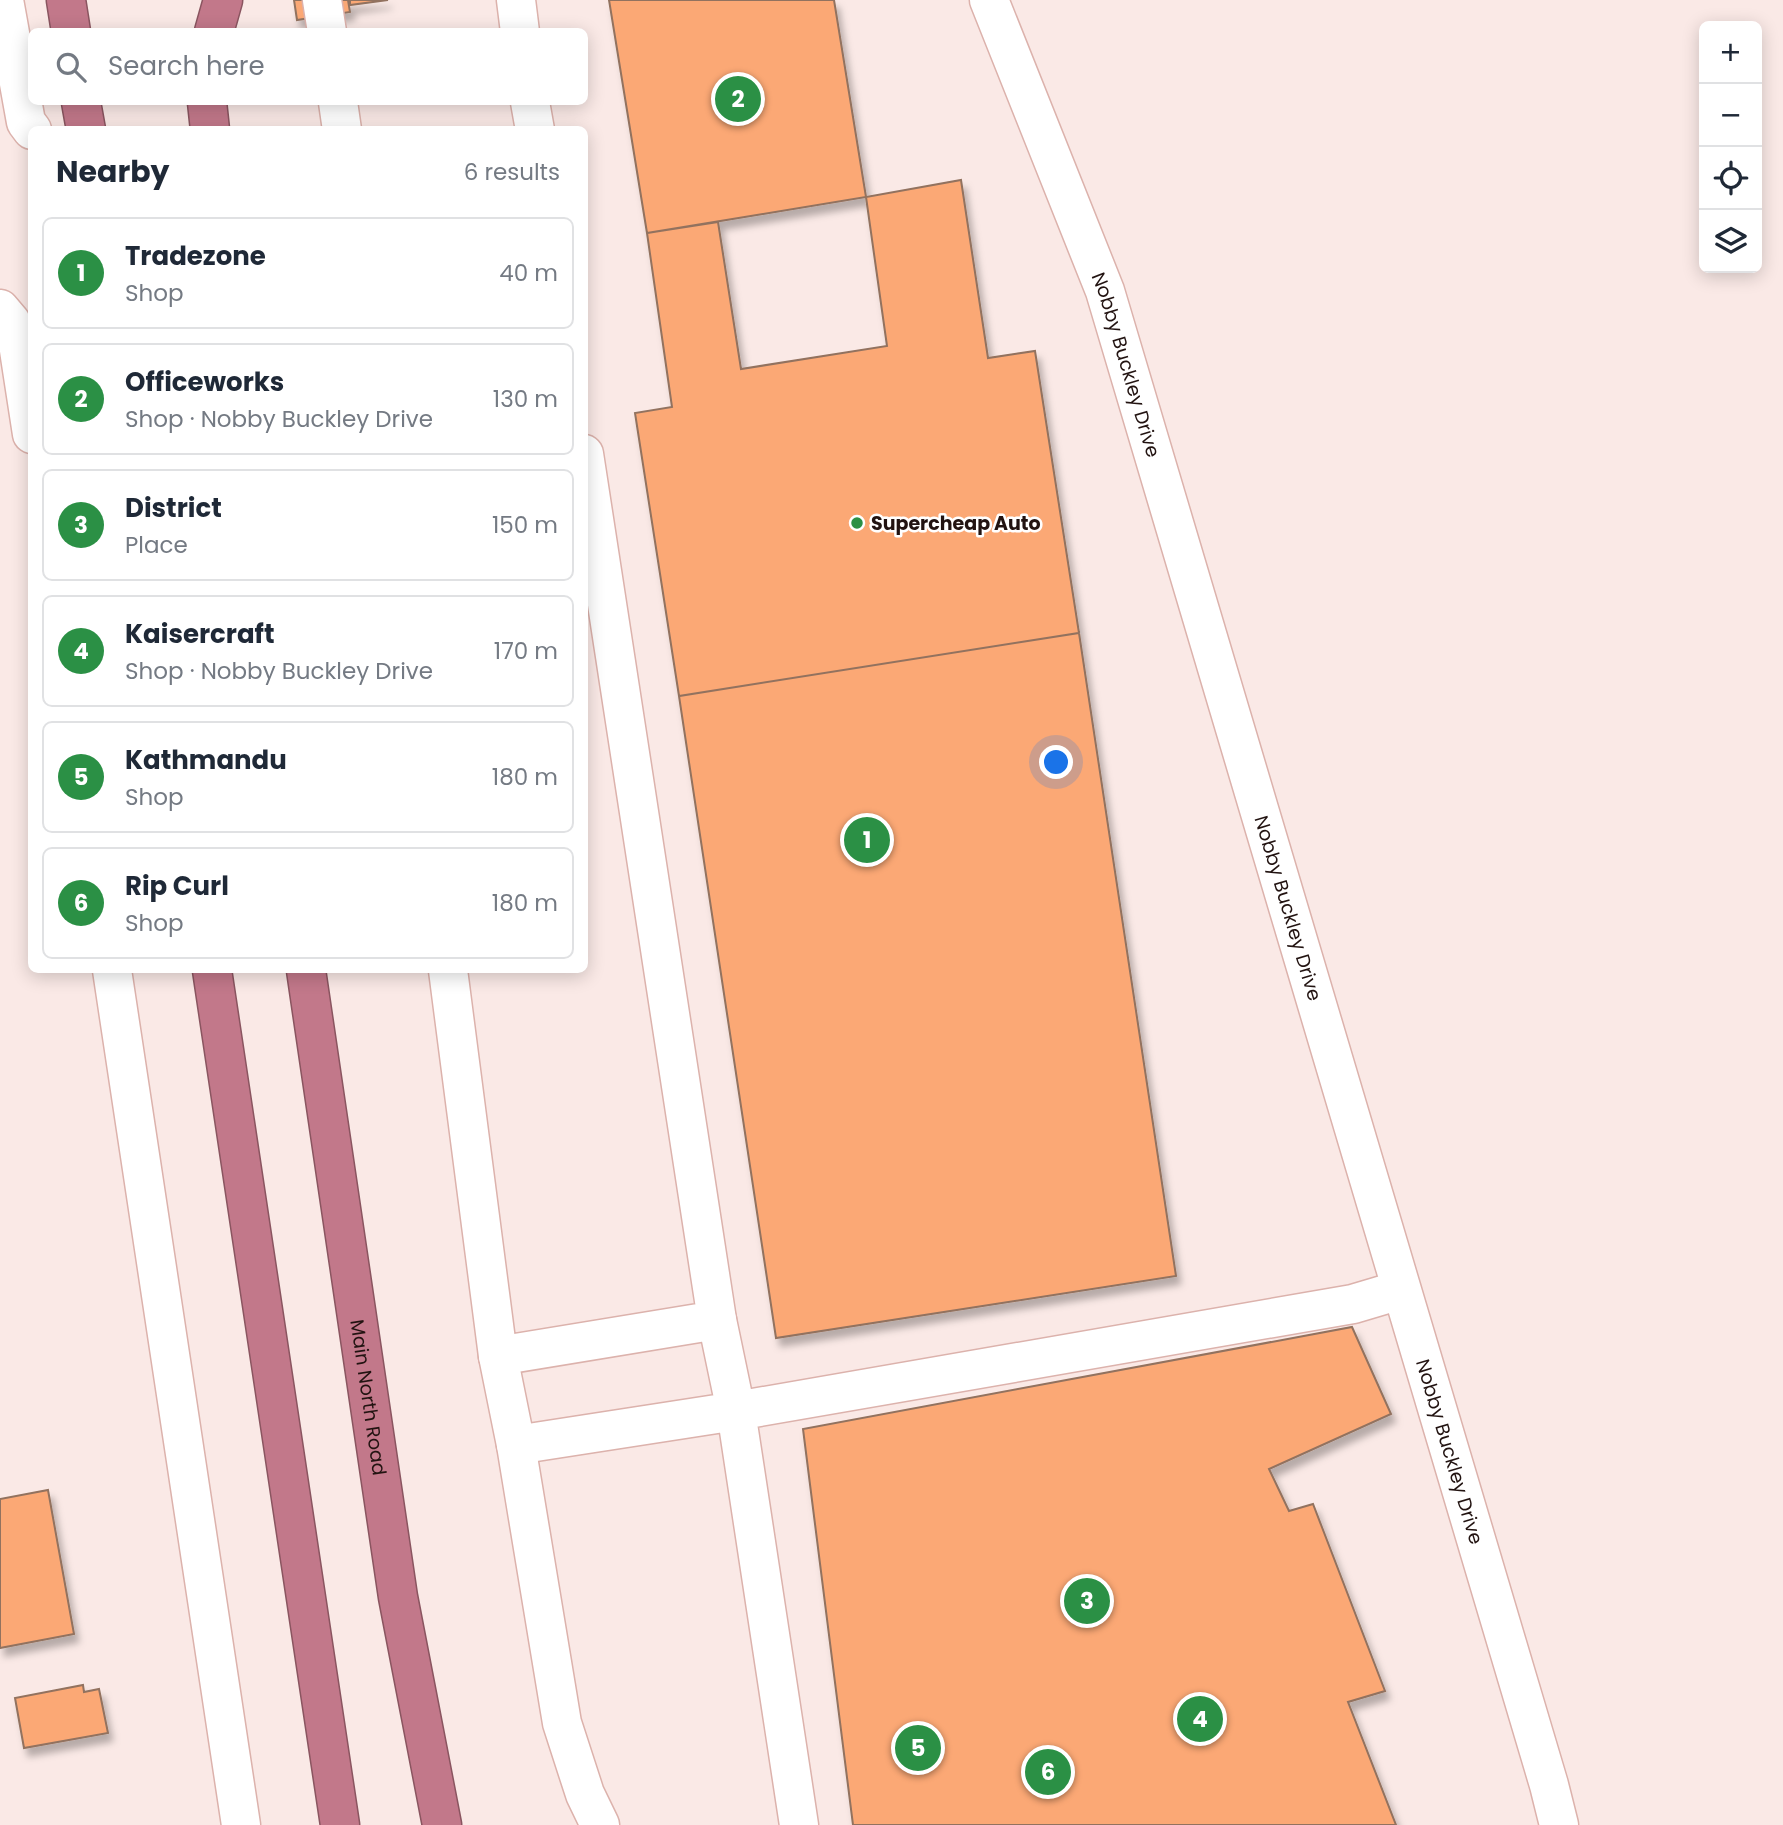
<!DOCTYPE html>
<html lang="en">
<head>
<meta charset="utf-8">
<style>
	:root { --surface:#fff; --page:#f2f2f3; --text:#1f2937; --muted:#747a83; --line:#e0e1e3; --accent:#2b9045 }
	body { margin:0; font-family:Poppins,sans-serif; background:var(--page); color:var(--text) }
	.controls { position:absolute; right:21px; top:21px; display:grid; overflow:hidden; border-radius:10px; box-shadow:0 4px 18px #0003 }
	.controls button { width:63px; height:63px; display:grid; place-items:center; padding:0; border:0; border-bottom:2px solid var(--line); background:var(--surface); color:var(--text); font:35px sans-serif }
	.you { position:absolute; left:1057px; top:763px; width:24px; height:24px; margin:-18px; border:5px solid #fff; border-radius:50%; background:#1a73e8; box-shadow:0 0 0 10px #1a73e833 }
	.badge { display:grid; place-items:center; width:46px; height:46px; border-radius:50%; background:var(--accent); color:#fff; font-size:23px; font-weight:700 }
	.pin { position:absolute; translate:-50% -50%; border:4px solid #fff; box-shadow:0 2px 7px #0006 }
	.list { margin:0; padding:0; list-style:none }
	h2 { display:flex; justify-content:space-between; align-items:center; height:91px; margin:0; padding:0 28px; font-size:30px }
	h2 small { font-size:23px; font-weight:400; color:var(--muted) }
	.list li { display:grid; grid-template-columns:46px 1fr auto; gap:21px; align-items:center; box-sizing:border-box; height:112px; margin:0 14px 14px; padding:0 14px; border:2px solid var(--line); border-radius:10px }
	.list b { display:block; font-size:26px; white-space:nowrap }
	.list p { margin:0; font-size:23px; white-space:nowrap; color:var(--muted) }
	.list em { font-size:23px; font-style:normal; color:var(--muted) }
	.icon { flex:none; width:38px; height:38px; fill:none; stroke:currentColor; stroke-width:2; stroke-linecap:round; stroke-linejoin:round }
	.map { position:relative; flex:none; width:1783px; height:1825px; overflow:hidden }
	.search { position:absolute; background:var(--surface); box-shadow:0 4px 18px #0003; left:28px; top:28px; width:560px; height:77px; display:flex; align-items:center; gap:18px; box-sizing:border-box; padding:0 24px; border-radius:10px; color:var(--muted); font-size:26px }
	.panel { position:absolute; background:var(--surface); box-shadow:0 4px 18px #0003; left:28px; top:126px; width:560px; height:847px; border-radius:10px }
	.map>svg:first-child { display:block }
	.building { fill:#fba875; stroke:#92725f; stroke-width:2; filter:url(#shadow) }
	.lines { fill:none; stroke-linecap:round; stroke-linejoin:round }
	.minor-casing { stroke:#dcb2ac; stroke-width:41 }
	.highway-casing { stroke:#8a5560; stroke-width:41 }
	.minor { stroke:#fff; stroke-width:38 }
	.highway { stroke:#c2788a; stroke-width:38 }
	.poi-dot { fill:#2b9045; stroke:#fff; stroke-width:2.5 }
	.labels { text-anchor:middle; stroke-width:5; stroke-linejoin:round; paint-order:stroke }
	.street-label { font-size:19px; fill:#221311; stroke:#fff }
	.poi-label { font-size:19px; font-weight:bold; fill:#221311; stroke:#fff; text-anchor:start }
</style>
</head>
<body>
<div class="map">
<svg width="1783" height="1825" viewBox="0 0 1783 1825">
	<defs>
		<filter id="shadow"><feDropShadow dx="4.5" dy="8" stdDeviation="3.5" flood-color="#0004"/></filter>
	</defs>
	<rect width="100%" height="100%" fill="#fae9e6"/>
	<path class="building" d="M294,0H348L350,12L297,20Z
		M350,0H388L350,5Z
		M609,0H834L866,197L647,233Z
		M961,180L988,358L1035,351L1079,633L679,696L635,413L672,407L647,233L718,222L741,369L887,346L866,197Z
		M1079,633L1176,1276L776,1338L679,696Z
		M1352,1327L1391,1414L1269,1469L1289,1511L1313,1504L1385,1691L1348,1702L1396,1825H853L803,1429Z
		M48,1490L74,1634L0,1648V1499Z
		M83,1685L84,1692L99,1689L108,1733L24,1748L15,1698Z"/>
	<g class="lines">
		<g class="minor-casing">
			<g id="minor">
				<path d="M4,0L26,122L32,130"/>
				<path d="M322,0L327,32"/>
				<path d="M516,0L520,32"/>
				<path id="s1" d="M989,0L1105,291L1549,1785L1559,1825"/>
				<path d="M338,102L342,130"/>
				<path d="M530,102L535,130"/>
				<path d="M0,309L11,322L17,337L32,434"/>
				<path d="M112,970L241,1825"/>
				<path d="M448,970L498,1356L717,1320L584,454"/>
				<path d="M498,1356L516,1445L736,1411L717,1320"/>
				<path d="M516,1445L562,1723L585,1794L600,1825"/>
				<path d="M799,1825L736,1411L1353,1304L1400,1290"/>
			</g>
		</g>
		<g class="highway-casing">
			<g id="highway">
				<path d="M66,0L71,32"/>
				<path d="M214,32L223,0"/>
				<path d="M81,102L86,130"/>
				<path d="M207,102L210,130"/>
				<path d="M212,970L340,1825"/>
				<path id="s2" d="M306,970L398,1597L442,1825"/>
			</g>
		</g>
		<use href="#minor" class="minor"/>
		<use href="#highway" class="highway"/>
	</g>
	<circle class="poi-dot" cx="857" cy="523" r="7"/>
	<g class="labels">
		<g class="street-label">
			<text dy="7" stroke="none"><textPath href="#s1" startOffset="390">Nobby Buckley Drive</textPath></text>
			<text dy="7" stroke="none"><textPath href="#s1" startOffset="957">Nobby Buckley Drive</textPath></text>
			<text dy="7" stroke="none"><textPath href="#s2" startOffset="432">Main North Road</textPath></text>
			<text dy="7" stroke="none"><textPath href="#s1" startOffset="1524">Nobby Buckley Drive</textPath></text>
		</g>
		<g class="poi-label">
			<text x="871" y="530">Supercheap Auto</text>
		</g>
	</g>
</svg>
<div class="controls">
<button>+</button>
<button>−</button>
<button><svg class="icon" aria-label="locate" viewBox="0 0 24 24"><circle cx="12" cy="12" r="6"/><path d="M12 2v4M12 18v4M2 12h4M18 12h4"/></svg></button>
<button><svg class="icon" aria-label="layers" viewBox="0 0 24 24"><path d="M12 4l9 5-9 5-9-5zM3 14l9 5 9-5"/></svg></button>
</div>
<div class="you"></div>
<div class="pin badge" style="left:867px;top:840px">1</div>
<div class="pin badge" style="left:738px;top:99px">2</div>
<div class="pin badge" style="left:1087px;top:1601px">3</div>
<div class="pin badge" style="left:1200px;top:1719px">4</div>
<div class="pin badge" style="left:918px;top:1748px">5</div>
<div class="pin badge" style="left:1048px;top:1772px">6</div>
<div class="search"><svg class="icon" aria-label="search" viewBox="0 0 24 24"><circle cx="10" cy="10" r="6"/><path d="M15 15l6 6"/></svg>Search here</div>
<section class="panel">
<h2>Nearby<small>6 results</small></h2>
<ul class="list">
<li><span class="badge">1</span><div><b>Tradezone</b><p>Shop</p></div><em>40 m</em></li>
<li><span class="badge">2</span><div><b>Officeworks</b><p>Shop · Nobby Buckley Drive</p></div><em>130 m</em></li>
<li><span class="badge">3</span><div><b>District</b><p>Place</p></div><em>150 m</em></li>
<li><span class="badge">4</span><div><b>Kaisercraft</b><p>Shop · Nobby Buckley Drive</p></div><em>170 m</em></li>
<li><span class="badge">5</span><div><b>Kathmandu</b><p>Shop</p></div><em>180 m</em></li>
<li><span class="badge">6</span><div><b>Rip Curl</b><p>Shop</p></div><em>180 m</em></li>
</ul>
</section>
</div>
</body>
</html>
